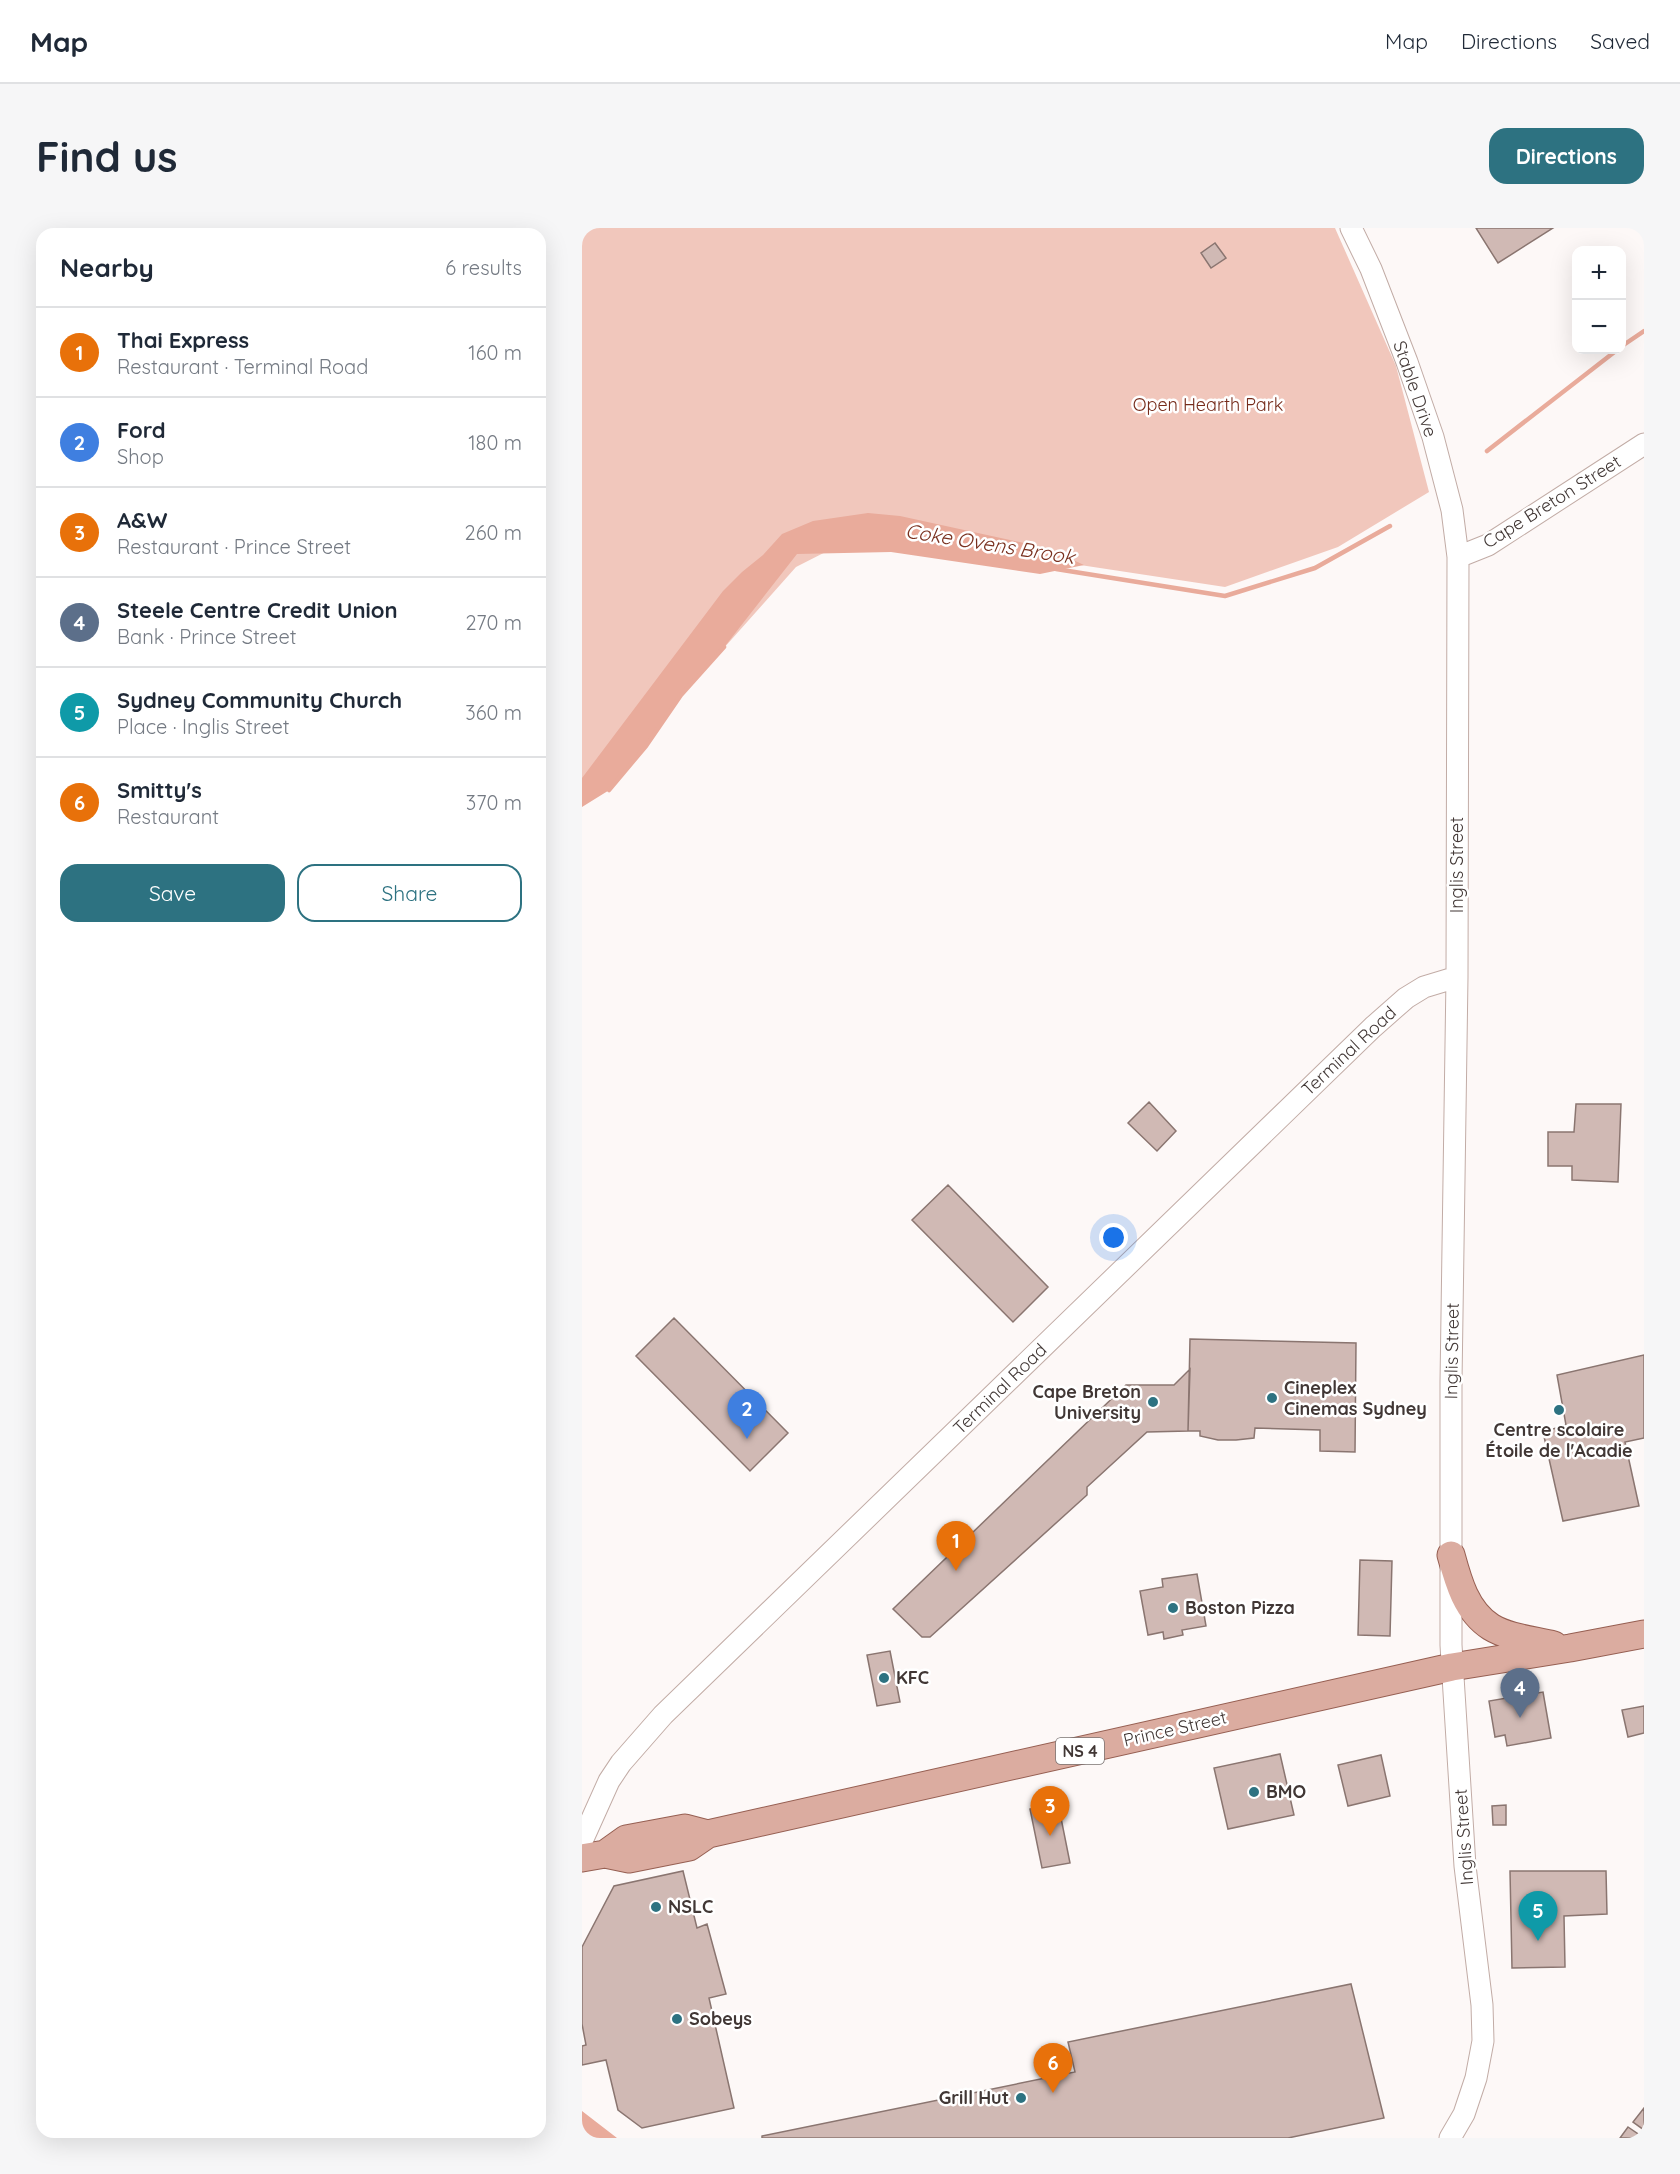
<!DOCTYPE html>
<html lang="en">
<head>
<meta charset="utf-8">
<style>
	:root { --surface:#fff; --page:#f6f6f7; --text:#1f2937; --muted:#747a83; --line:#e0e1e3; --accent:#2d7281 }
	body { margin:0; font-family:Quicksand,sans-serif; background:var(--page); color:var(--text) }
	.controls { position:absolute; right:18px; top:18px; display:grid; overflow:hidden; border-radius:12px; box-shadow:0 6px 24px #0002 }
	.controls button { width:54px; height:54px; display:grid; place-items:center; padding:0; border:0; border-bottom:2px solid var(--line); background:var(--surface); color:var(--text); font:30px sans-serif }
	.you { position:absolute; left:532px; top:1010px; width:21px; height:21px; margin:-15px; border:4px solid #fff; border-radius:50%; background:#1a73e8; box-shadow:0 0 0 9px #1a73e833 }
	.badge { display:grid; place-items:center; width:39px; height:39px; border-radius:50%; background:var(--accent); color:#fff; font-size:20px; font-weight:700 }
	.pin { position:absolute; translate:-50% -50px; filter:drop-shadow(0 2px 3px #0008) }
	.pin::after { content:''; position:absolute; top:32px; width:21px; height:18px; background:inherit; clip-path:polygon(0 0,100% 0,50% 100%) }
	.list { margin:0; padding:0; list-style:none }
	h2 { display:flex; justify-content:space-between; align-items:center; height:78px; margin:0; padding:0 24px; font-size:26px }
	h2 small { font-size:20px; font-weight:400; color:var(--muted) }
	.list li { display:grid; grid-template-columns:39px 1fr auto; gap:18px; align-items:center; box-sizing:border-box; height:90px; padding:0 24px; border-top:2px solid var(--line) }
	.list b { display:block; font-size:22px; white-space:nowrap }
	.list p { margin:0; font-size:20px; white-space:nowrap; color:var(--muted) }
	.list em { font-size:20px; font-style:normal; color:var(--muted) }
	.actions { display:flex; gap:12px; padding:18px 24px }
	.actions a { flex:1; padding:14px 0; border:2px solid var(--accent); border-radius:18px; text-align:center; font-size:21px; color:var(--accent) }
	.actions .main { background:var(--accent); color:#fff }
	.map { position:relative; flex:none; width:1062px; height:1910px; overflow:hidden; border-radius:18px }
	header { display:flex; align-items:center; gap:36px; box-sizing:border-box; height:84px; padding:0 30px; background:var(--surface); border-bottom:2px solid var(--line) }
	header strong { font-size:28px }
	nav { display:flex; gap:33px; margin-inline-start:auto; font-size:21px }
	.intro { display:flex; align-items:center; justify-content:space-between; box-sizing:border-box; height:144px; padding:0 36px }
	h1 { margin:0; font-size:42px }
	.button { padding:15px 27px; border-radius:18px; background:var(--accent); color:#fff; font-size:21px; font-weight:700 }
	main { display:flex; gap:36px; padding:0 36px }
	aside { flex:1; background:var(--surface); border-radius:18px; box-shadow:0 6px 24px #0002 }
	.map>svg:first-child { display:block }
	.green { fill:#f1c7bc }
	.water { fill:#e9ab9b }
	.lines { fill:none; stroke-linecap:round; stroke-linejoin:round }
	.stream { stroke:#e9ab9b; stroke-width:4.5 }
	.building { fill:#d0b9b4; stroke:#8a7570; stroke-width:1.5 }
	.minor-casing { stroke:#c2aca6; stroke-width:23 }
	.major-casing { stroke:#965f52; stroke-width:29 }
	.minor { stroke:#fff; stroke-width:21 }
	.major { stroke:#dbaca0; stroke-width:27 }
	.poi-dot { fill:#2d7281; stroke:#fff; stroke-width:2 }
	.labels { text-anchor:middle; stroke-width:5; stroke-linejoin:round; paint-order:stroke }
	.shield { fill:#fff; stroke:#7a7372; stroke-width:1.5 }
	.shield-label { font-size:16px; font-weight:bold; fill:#413735 }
	.street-label { font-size:18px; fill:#413735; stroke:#fff }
	.park-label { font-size:18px; fill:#762c1b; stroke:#fff }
	.poi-label { font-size:18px; font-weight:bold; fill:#413735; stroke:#fff; text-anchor:start }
	.water-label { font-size:20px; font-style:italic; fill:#79301e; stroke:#fff }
</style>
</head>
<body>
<header>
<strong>Map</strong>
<nav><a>Map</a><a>Directions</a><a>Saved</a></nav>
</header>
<div class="intro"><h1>Find us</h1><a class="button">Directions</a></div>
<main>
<aside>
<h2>Nearby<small>6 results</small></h2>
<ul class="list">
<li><span class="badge" style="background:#e8710a">1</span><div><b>Thai Express</b><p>Restaurant · Terminal Road</p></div><em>160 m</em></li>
<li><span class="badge" style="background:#3f7fe0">2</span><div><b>Ford</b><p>Shop</p></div><em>180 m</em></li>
<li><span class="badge" style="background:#e8710a">3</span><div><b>A&amp;W</b><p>Restaurant · Prince Street</p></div><em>260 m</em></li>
<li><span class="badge" style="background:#5c6f8a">4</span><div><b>Steele Centre Credit Union</b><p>Bank · Prince Street</p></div><em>270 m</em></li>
<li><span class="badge" style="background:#0f9aa8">5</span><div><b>Sydney Community Church</b><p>Place · Inglis Street</p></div><em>360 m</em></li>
<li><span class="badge" style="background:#e8710a">6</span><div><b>Smitty's</b><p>Restaurant</p></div><em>370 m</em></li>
</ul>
<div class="actions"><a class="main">Save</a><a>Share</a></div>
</aside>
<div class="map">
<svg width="1062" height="1910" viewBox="0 0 1062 1910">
	<rect width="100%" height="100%" fill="#fdf8f7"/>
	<path class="green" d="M0,0H753L814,138L847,264L756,319L643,359L308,308L273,309L214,339L68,503L0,559Z"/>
	<path class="water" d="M286,285L318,288L465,320L502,337L458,346L309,324L215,326L140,422L99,467L64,518L29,561L0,579V550L141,363L160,344L181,327L200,306L231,293Z
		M0,1883L35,1910H8L0,1905Z"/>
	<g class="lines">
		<path class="stream" d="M1040,118L1062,103
			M905,223L1035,122
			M474,341L643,368L733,340L808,298
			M27,562L64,518L99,467L142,419"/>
	</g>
	<path class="building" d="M894,0H971L916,35Z
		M633,15L644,30L629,40L619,25Z
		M567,874L594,903L575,923L546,895Z
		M994,876H1039L1036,954L990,952V938H966V904H992Z
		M366,957L466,1059L431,1094L330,992Z
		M92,1090L206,1205L168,1243L54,1128Z
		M608,1111L774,1115L773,1224L738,1223V1202L673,1200L672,1210L654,1212H636L618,1208V1203H606Z
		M1062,1127V1210L1043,1214L1057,1278L981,1293L961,1204L984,1197L975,1147Z
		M608,1141L606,1203L565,1204L505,1259V1267L348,1409H340L311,1381L544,1157H592Z
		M778,1332L810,1333L808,1408L776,1407Z
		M615,1346L624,1398L600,1402L601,1407L582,1411L581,1404L566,1407L558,1363L581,1359L580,1351Z
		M308,1423L318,1474L295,1478L285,1427Z
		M961,1464L969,1510L925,1518L923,1507L913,1509L907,1473Z
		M1062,1478V1505L1046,1509L1040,1482Z
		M698,1526L712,1587L646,1601L632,1540Z
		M799,1527L808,1568L766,1578L756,1537Z
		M476,1575L488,1635L460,1640L448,1581Z
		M924,1577V1597H911L910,1578Z
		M101,1643L115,1700L125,1696L144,1766L127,1770L152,1880L60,1900L36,1882L24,1832L0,1837V1818L4,1817L0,1796V1719L32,1658Z
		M928,1643H1024L1025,1686L982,1688L983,1739L930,1740Z
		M769,1756L802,1890L706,1910H180V1908L493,1844L486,1814Z
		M1062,1880V1902L1051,1894Z
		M1046,1899L1062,1910H1038Z"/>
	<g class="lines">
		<g class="minor-casing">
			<path id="minor" d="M769,0L789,41L825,134L851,209L870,282L876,329L875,749L869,1154V1417L883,1638L900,1777L901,1813L894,1850L882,1886L868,1910
				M876,329L906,317L1062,216
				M0,1613L27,1553L39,1535L81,1487L791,799L824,770L842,759L875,749"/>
		</g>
		<g class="major-casing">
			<path id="major" d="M869,1327C876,1353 884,1383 909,1399C927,1410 952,1412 972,1417
				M23,1626L44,1611L103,1600L126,1606
				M0,1630L23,1626L47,1631L107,1619L126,1606L870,1439L988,1420L1062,1406"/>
		</g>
		<use href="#minor" class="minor"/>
		<use href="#major" class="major"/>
	</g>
	<g class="poi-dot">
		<circle cx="690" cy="1170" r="6"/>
		<circle cx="571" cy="1174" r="6"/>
		<circle cx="977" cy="1182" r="6"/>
		<circle cx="591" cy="1380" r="6"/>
		<circle cx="302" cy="1450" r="6"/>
		<circle cx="672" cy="1564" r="6"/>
		<circle cx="74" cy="1679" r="6"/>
		<circle cx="95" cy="1791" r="6"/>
		<circle cx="439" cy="1870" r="6"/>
	</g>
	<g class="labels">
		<rect class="shield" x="474" y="1510" width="48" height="26" rx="4.5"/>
		<g class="shield-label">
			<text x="498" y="1529">NS 4</text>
		</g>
		<g class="street-label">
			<text transform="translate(833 161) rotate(71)" y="6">Stable Drive</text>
			<text transform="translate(970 274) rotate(-32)" y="6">Cape Breton Street</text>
			<text transform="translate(875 637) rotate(-90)" y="6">Inglis Street</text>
			<text transform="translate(767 823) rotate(-43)" y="6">Terminal Road</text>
			<text transform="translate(870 1123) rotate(-89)" y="6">Inglis Street</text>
			<text transform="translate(418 1161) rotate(-44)" y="6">Terminal Road</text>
			<text transform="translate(593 1501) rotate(-13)" y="6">Prince Street</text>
			<text transform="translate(882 1609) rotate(-94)" y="6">Inglis Street</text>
		</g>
		<g class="park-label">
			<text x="626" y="183">Open Hearth Park</text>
		</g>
		<g class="poi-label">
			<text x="702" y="1166">Cineplex<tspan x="702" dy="21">Cinemas Sydney</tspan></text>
			<text x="559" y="1170" text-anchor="end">Cape Breton<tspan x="559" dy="21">University</tspan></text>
			<text x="977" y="1208" text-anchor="middle">Centre scolaire<tspan x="977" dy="21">Étoile de l'Acadie</tspan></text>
			<text x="603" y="1386">Boston Pizza</text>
			<text x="314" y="1456">KFC</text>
			<text x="684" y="1570">BMO</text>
			<text x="86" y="1685">NSLC</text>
			<text x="107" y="1797">Sobeys</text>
			<text x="427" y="1876" text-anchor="end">Grill Hut</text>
		</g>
		<g class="water-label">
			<text transform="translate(408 316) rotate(9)" y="7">Coke Ovens Brook</text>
		</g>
	</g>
</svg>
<div class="controls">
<button>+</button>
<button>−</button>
</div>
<div class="you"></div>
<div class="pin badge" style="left:374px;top:1343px;background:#e8710a">1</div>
<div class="pin badge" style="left:165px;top:1211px;background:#3f7fe0">2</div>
<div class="pin badge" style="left:468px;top:1608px;background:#e8710a">3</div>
<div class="pin badge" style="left:938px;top:1490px;background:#5c6f8a">4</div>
<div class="pin badge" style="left:956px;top:1713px;background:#0f9aa8">5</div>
<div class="pin badge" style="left:471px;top:1865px;background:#e8710a">6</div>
</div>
</main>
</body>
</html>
